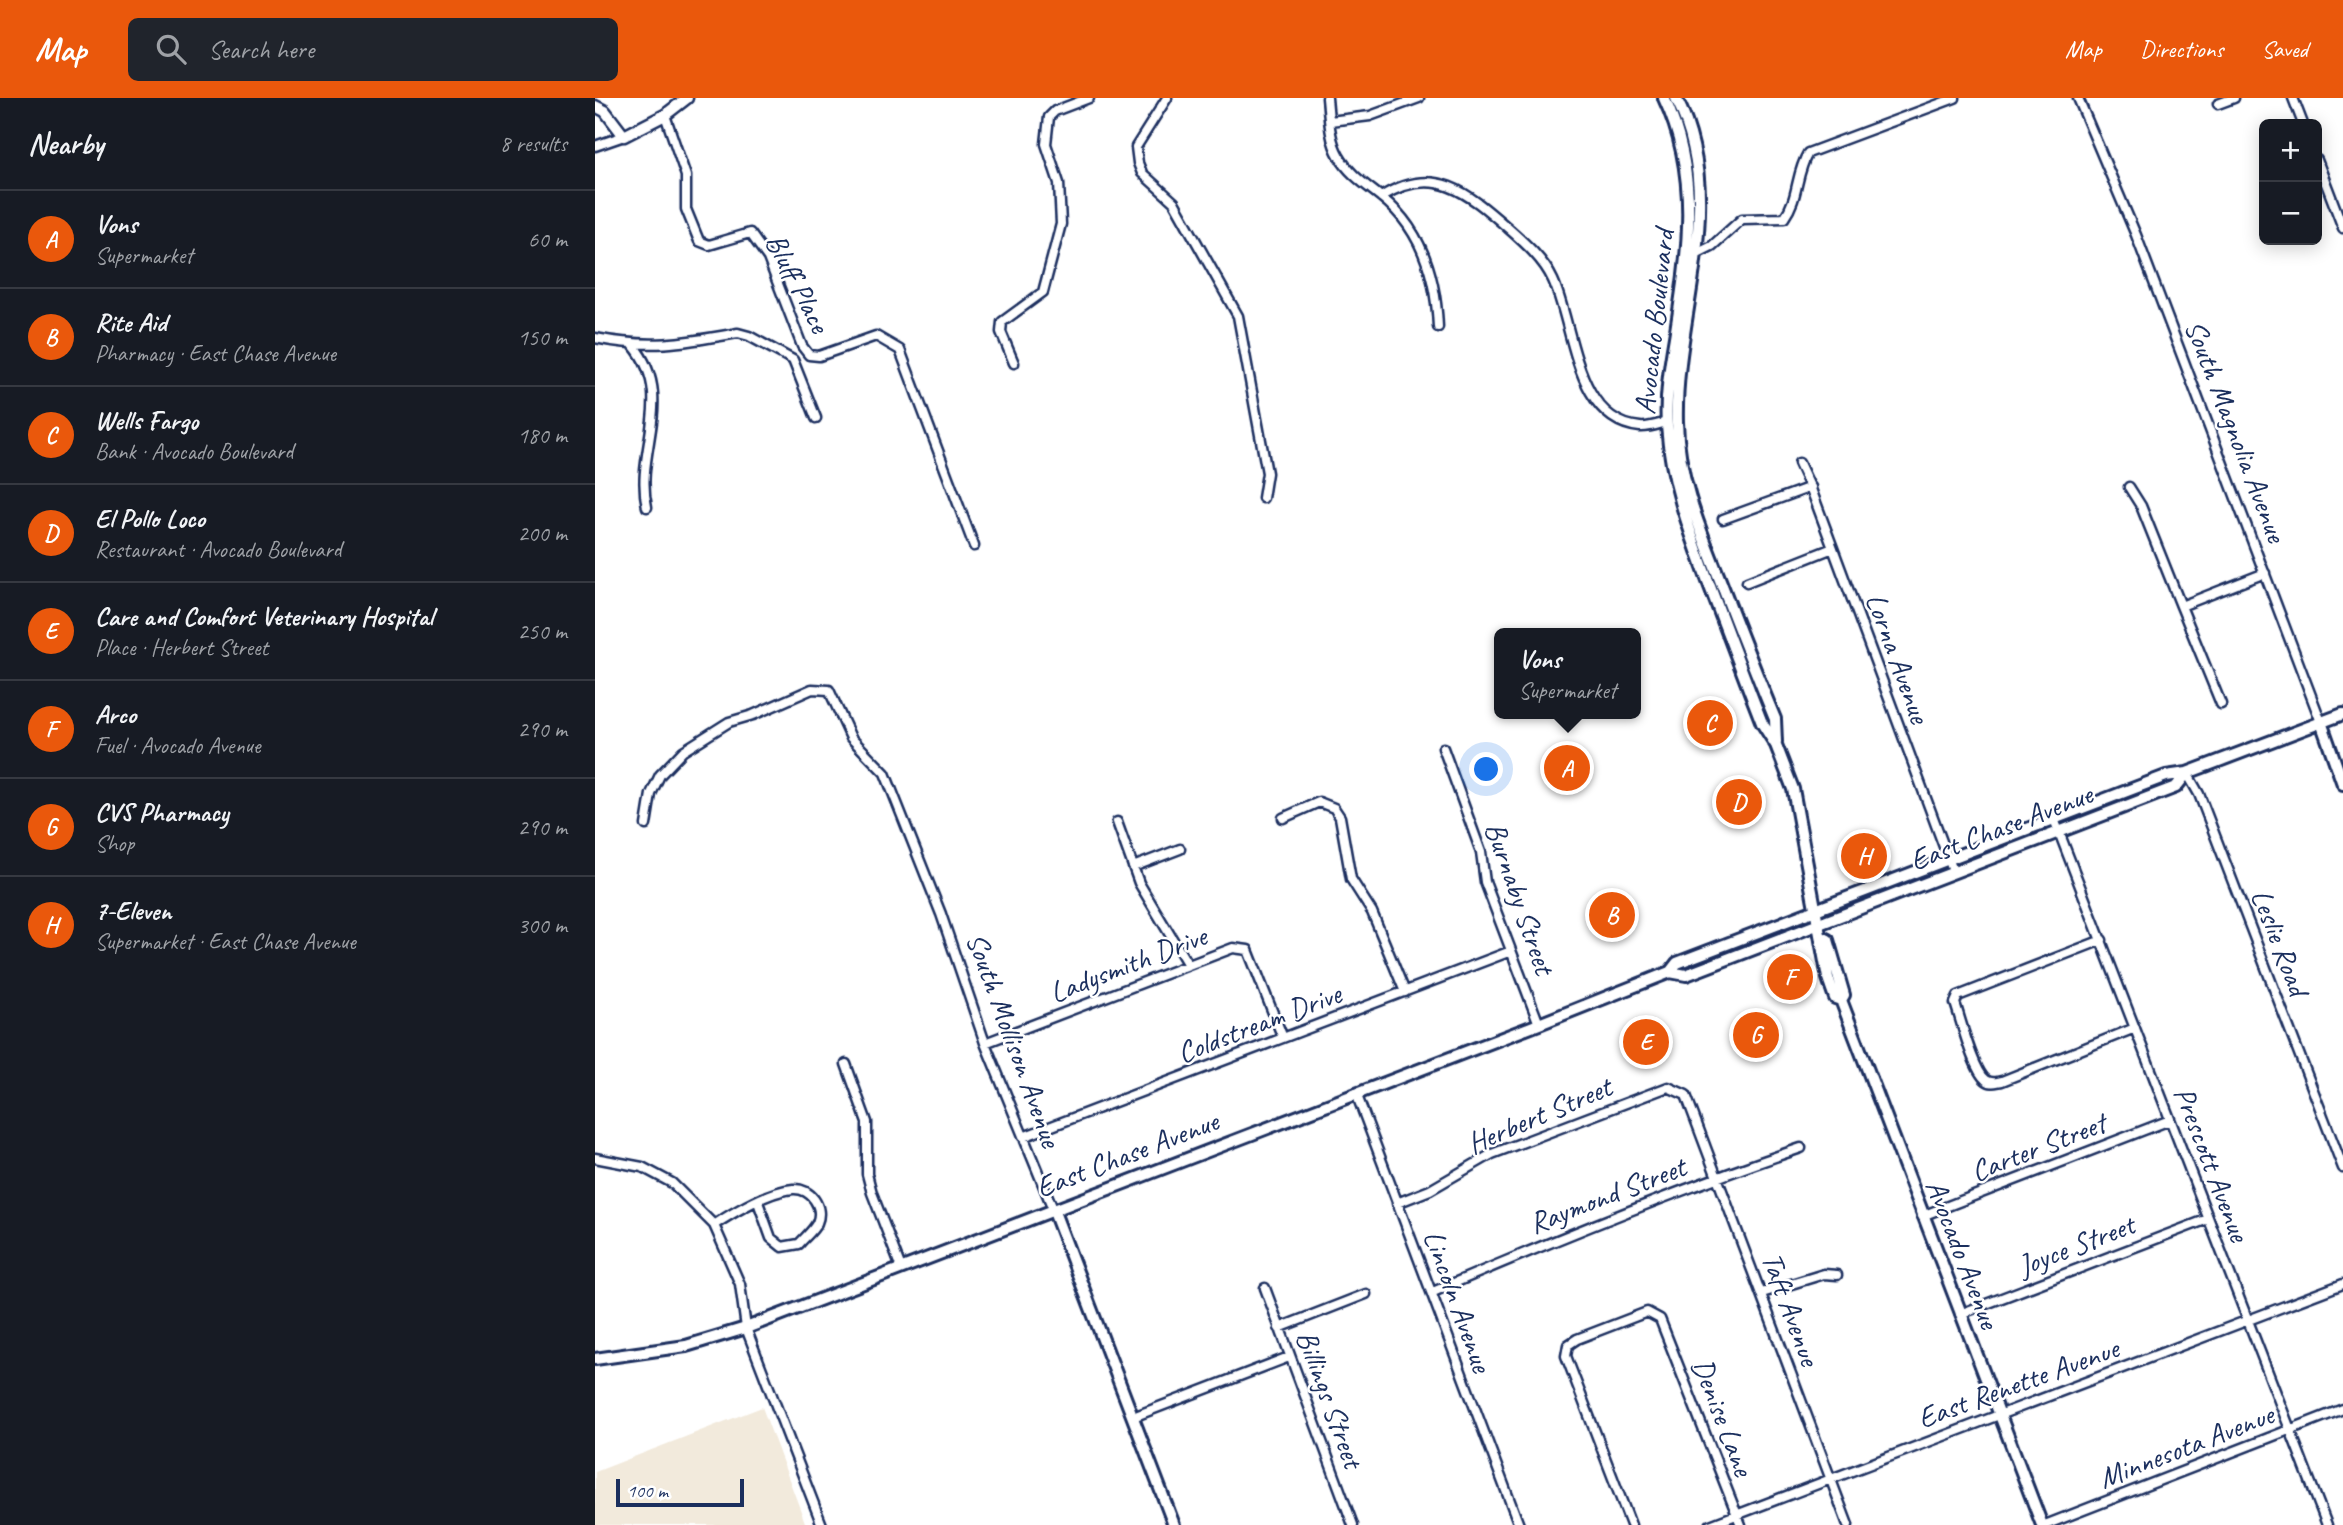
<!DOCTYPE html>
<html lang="en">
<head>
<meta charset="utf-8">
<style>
	:root { --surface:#171b24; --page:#20242c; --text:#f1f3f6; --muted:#9ea1a6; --line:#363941; --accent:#ea580c }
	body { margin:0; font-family:Caveat,sans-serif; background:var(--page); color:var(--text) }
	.controls { position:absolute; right:21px; top:21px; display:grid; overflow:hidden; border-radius:10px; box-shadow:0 4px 18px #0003 }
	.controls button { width:63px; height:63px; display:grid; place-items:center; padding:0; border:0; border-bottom:2px solid var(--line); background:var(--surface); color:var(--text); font:35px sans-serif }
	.scale { position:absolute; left:21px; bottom:18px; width:128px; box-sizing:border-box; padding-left:7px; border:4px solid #1b2f5e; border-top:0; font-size:19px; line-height:24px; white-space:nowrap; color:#1b2f5e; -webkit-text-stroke:5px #fff; paint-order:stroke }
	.you { position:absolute; left:892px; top:672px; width:24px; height:24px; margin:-18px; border:5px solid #fff; border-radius:50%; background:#1a73e8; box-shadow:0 0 0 10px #1a73e833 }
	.badge { display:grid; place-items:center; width:46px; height:46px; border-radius:50%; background:var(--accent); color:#fff; font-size:23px; font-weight:700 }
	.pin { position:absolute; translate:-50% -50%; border:4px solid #fff; box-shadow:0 2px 7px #0006 }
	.popup { position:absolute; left:899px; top:530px; width:147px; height:91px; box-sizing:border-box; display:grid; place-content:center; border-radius:10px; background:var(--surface); filter:drop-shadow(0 2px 5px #0005); font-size:23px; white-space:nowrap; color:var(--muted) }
	.popup b { font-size:26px; color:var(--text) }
	.popup::after { content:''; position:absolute; left:50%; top:100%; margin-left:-14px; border:14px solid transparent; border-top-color:var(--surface) }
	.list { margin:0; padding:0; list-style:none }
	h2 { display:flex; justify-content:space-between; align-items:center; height:91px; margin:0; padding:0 28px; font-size:30px }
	h2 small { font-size:23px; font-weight:400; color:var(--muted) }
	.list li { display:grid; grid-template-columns:46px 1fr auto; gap:21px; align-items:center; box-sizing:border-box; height:98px; padding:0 28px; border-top:2px solid var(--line) }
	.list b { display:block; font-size:26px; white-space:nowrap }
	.list p { margin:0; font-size:23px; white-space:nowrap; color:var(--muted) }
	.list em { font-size:23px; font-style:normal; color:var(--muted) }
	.icon { flex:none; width:38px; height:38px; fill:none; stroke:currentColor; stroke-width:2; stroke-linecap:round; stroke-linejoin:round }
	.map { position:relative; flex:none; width:1748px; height:1427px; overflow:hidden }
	header { display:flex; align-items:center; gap:42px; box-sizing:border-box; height:98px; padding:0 35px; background:var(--accent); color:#fff }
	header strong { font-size:33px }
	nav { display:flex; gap:38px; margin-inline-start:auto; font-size:24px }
	.search { width:490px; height:63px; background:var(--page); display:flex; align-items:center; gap:18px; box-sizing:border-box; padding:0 24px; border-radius:10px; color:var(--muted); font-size:26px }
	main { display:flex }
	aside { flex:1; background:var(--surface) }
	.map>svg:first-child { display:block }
	.built { fill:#f2eadc }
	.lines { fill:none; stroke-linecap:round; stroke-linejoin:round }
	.minor-casing { stroke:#1b2f5e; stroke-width:13 }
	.tertiary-casing { stroke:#1b2f5e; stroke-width:15 }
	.secondary-casing { stroke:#1b2f5e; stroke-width:16 }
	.minor { stroke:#fff; stroke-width:8 }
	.tertiary { stroke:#fff; stroke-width:10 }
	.secondary { stroke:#fff; stroke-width:10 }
	.labels { text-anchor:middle; stroke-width:5; stroke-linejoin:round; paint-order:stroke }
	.street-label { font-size:30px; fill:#1b2f5e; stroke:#fff }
</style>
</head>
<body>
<header>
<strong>Map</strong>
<div class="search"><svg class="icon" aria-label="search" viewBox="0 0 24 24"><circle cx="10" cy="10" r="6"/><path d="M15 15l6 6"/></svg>Search here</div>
<nav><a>Map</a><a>Directions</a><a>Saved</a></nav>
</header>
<main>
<aside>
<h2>Nearby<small>8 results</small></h2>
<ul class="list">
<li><span class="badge">A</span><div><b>Vons</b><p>Supermarket</p></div><em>60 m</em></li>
<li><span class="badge">B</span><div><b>Rite Aid</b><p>Pharmacy · East Chase Avenue</p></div><em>150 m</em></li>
<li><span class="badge">C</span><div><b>Wells Fargo</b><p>Bank · Avocado Boulevard</p></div><em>180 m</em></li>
<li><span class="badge">D</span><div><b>El Pollo Loco</b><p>Restaurant · Avocado Boulevard</p></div><em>200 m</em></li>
<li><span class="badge">E</span><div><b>Care and Comfort Veterinary Hospital</b><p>Place · Herbert Street</p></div><em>250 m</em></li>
<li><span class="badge">F</span><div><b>Arco</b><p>Fuel · Avocado Avenue</p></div><em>290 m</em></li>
<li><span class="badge">G</span><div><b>CVS Pharmacy</b><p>Shop</p></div><em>290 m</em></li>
<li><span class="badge">H</span><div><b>7-Eleven</b><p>Supermarket · East Chase Avenue</p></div><em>300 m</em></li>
</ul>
</aside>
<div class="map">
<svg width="1748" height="1427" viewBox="0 0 1748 1427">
	<rect width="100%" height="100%" fill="#fff"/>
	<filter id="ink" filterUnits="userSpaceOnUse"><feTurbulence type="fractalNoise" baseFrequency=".0143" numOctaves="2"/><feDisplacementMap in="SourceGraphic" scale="14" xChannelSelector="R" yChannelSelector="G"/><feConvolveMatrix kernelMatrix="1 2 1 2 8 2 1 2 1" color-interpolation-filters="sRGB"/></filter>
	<g filter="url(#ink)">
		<path class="built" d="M167,1309L211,1427H0V1374Z"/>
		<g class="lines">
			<g class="minor-casing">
				<path id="minor" d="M572,0L541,49L543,65L547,75L579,104L643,218L672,375L668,400
					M732,0C734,19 734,41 744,58C754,76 771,87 786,99C827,131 841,180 843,229
					M1483,0L1541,137L1726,624
					M1698,0L1708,26
					M1623,6L1639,0
					M70,17L91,78V111L104,143L114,147L155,135L173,160L207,248L214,257L224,258L281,238L305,252L379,448
					M735,23L775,18L824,0
					M0,48L29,38
					M1722,62L1748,130
					M786,99C839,65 873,95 913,130C929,144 949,162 958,182C979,228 980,323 1045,329C1053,330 1064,326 1072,324
					M1103,155L1117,148L1147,121L1189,120C1204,100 1200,77 1213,55L1360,0
					M0,240C56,251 87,245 143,235L154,238L198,262L221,320
					M38,247C82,300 39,353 52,409
					M419,265L406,234L407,224L448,194L466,126L464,85L451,46L454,19L460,13L494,0
					M1204,365L1216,391L1358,773
					M1534,389L1546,408L1586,508
					M1128,421L1216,389
					M1152,484L1238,450
					M1626,606L1586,508L1670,475
					M848,650L886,754L890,784L944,926
					M1592,675L1604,696L1748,1070
					M688,720L724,704L739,710L745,719L756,781L777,814L810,894
					M1459,721L1732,1427
					M522,724L544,785L593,867
					M51,727L56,696L65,677L88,653L134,624L158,617L217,591L234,592L256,640L290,675L346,816L390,945L458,1111
					M538,769L585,751
					M1507,842L1363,898L1360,905C1366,922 1378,972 1391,982C1396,986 1401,984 1407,983L1540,930
					M390,945L638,850L653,852L688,940
					M251,966L272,1024V1076L277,1095L306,1170
					M761,995L924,1427
					M428,1039L916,853
					M0,1060L47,1069L77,1085L119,1127L145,1186L151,1230L227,1427
					M802,1105L835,1092L897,1056L1073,989L1091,997L1253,1427
					M1327,1118L1575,1022
					M119,1127C139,1114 174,1093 198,1091C216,1090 229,1109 222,1125C218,1133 210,1139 204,1146L187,1149L176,1140L163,1104
					M670,1190L758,1427
					M838,1194C959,1142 1081,1092 1206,1050
					M1167,1195L1229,1176L1242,1177
					M1365,1216L1613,1121
					M684,1230L771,1196
					M538,1319L694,1259
					M1036,1427L971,1258L973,1247L982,1241L1052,1214L1065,1221L1146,1427
					M1115,1427L1748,1186
					M1450,1427L1748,1311"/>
			</g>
			<g class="tertiary-casing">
				<path id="tertiary" d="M0,8L10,13L29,38L70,17L92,0"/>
			</g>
			<g class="secondary-casing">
				<path id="secondary" d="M1069,0C1106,78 1093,156 1080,239C1075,268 1070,299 1072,328C1076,384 1095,434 1114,486C1132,533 1149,579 1167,625L1181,647L1198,691L1233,880L1240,900L1246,902L1447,1427
					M1081,0C1134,106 1079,215 1082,324C1083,380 1105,431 1125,482C1143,529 1161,575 1180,621L1181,644
					M1726,624L1748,686
					M1227,839L1233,842L1249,897L1246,902
					M1075,874L1091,877L1581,689L1592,675
					M458,1111L579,1427
					M0,1261L91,1248L151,1230L944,926L1075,874L1082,865L1571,678L1592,675L1748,616"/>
			</g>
			<use href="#minor" class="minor"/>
			<use href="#tertiary" class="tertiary"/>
			<use href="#secondary" class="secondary"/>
		</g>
	</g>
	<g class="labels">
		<g class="street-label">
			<text transform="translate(203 185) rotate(63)" y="10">Bluff Place</text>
			<text transform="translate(1059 224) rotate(-84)" y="10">Avocado Boulevard</text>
			<text transform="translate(1641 333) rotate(69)" y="10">South Magnolia Avenue</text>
			<text transform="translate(1303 560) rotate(70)" y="10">Lorna Avenue</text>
			<text transform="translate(1406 729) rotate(-21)" y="10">East Chase Avenue</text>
			<text transform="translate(925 800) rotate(71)" y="10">Burnaby Street</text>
			<text transform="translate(1685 844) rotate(69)" y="10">Leslie Road</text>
			<text transform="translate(533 866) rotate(-21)" y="10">Ladysmith Drive</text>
			<text transform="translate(664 925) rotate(-21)" y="10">Coldstream Drive</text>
			<text transform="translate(419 942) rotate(70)" y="10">South Mollison Avenue</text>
			<text transform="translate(944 1017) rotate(-23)" y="10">Herbert Street</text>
			<text transform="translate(1443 1049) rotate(-21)" y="10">Carter Street</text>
			<text transform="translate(532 1056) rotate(-21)" y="10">East Chase Avenue</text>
			<text transform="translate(1617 1066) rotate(69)" y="10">Prescott Avenue</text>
			<text transform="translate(1012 1097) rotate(-21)" y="10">Raymond Street</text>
			<text transform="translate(1481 1147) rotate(-21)" y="10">Joyce Street</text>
			<text transform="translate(1368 1156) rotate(69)" y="10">Avocado Avenue</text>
			<text transform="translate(863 1203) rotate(70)" y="10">Lincoln Avenue</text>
			<text transform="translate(1196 1211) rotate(70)" y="10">Taft Avenue</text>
			<text transform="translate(1423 1285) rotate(-20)" y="10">East Renette Avenue</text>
			<text transform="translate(735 1301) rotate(70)" y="10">Billings Street</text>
			<text transform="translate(1128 1319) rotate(69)" y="10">Denise Lane</text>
			<text transform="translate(1591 1348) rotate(-21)" y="10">Minnesota Avenue</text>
		</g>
	</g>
</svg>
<div class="controls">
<button>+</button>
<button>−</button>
</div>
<div class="scale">100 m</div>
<div class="you"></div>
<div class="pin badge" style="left:972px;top:670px">A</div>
<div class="popup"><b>Vons</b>Supermarket</div>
<div class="pin badge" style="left:1017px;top:817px">B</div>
<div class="pin badge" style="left:1115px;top:625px">C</div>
<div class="pin badge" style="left:1144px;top:704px">D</div>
<div class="pin badge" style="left:1051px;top:944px">E</div>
<div class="pin badge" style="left:1195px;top:879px">F</div>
<div class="pin badge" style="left:1161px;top:937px">G</div>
<div class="pin badge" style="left:1269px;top:758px">H</div>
</div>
</main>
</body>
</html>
